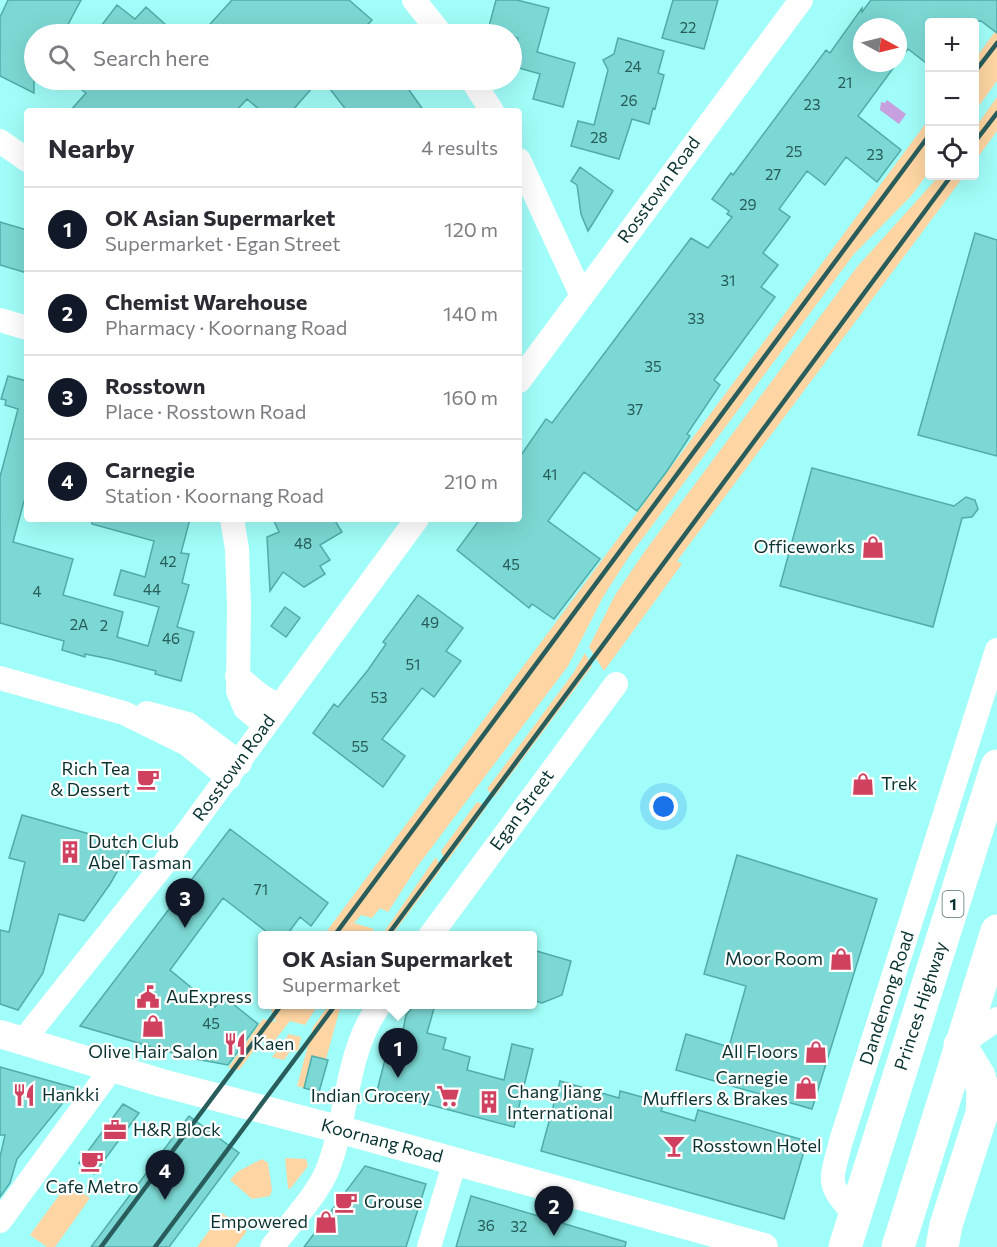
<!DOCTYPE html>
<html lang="en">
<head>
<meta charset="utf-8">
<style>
	:root { --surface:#fff; --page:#f7f7f7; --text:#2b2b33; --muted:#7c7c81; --line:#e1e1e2; --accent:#111827 }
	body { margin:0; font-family:Commissioner,sans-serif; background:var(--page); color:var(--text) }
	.controls { position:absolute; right:18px; top:18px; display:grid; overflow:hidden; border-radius:6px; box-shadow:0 6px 24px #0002 }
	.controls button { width:54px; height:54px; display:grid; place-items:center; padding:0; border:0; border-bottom:2px solid var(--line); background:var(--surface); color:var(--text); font:30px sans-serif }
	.compass { position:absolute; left:853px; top:18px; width:54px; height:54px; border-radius:50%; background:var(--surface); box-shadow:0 6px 24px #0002; rotate:97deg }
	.you { position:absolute; left:664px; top:807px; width:21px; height:21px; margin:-15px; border:4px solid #fff; border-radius:50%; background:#1a73e8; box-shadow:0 0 0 9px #1a73e833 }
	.badge { display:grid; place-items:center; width:39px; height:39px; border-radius:50%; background:var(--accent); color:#fff; font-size:20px; font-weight:700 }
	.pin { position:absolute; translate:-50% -50px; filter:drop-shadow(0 2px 3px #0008) }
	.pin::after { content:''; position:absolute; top:32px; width:21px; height:18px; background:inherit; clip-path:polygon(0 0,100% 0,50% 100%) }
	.popup { position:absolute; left:258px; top:931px; width:279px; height:78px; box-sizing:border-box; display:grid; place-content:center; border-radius:6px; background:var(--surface); filter:drop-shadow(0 2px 4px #0005); font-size:20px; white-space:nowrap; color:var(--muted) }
	.popup b { font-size:22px; color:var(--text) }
	.popup::after { content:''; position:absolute; left:50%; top:100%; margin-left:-12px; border:12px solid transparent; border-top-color:var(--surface) }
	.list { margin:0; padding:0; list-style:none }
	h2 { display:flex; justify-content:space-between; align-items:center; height:78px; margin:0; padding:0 24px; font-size:26px }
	h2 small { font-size:20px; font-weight:400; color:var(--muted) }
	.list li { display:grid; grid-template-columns:39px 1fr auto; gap:18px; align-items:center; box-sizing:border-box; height:84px; padding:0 24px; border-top:2px solid var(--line) }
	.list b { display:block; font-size:22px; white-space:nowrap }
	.list p { margin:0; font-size:20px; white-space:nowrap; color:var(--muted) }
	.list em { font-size:20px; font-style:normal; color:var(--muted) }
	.icon { flex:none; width:33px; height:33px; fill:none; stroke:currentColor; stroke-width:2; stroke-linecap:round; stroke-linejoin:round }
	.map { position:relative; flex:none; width:997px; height:1247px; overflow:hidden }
	.search { position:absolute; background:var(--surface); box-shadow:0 6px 24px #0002; left:24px; top:24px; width:498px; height:66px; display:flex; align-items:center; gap:15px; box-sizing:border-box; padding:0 21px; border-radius:33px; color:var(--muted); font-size:22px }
	.panel { position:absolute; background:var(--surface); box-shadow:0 6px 24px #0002; left:24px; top:108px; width:498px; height:414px; border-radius:6px }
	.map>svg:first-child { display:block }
	.green { fill:#fed5a3 }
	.water { fill:#c69fdf }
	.building { fill:#7cd8d4; stroke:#4faca8; stroke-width:1.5 }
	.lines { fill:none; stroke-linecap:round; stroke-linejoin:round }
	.minor { stroke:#fff; stroke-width:24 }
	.tertiary { stroke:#fff; stroke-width:28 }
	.trunk { stroke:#fff; stroke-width:33 }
	.rail { stroke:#295d5c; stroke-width:4.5 }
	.labels { text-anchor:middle; stroke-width:4.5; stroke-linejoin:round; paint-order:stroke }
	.number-label { font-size:15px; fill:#265c5a }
	.shield { fill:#fff; stroke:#537070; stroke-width:1.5 }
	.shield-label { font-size:16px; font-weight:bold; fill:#093332 }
	.street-label { font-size:18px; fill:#093332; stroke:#fff }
	.poi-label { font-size:18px; fill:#093332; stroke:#fff; text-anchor:start }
</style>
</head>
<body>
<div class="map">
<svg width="997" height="1247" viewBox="0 0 997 1247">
	<rect width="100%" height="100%" fill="#a1fdf9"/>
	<path class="green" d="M997,29V81L975,111V59Z
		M997,97V131L975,161V128Z
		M929,119V172L911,196L854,254L628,558L603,597L568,666L417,867L388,912L380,908L372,918L361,915L354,923L374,929L369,935H324Z
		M939,176H964L677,561L682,564L604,671L589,647L615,595L645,551L857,267Z
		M585,653L592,666L494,797L487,789L574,672Z
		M477,802L487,806L446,863L441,851Z
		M436,857L441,869L392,935H382Z
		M274,1004L318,1005L305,1025L290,1021L272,1044L261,1041L239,1070L228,1068L263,1019L276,1022L271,1009Z
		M329,1005H341L326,1059L312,1056L304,1088L297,1086L313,1027Z
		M289,1034L301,1037L298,1051L291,1050L284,1060L272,1057Z
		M285,1158L306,1159L308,1166L290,1189L288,1188Z
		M262,1159L268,1163L272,1190L270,1196L252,1199L230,1180L237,1172Z
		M68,1183L90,1198L55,1247H47L30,1235Z
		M222,1213L247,1231L235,1247H197Z"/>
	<path class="water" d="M887,100L906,114L899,124L880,110L881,102L885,103Z"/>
	<path class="building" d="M8,0H81L63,34H34V93L0,76V17Z
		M232,0H349L372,20L359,34H201Z
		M496,0H517L549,8L537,52L575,63L563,107L533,99L540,74L512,66L518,38L488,30Z
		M673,0H718L704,49L662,38Z
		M871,0H997V33L981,21L930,22V66L908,49L898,62V27H862V63H897L858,116L901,150L877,182L846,157L825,185L807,171L779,209L790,217L763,253L778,265L761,287L775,297L714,380L720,385L687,434L690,436L667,471L637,511L584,472L548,521L600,559L554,619L532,604L529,608L457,550L480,519H519V458L546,419L552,423L691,238L708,248L732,217L727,214L729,211L712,199L731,173L733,175L826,50L830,53L862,8V12Z
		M117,5L135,19L146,7L176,34H95Z
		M618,38L664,51L658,73L664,75L655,109L653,108L649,124L632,119L619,159L571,146L578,121L594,125L608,70L603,60L614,54Z
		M68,80H319L292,111H261L247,99L236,111H70L86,93Z
		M323,80H402L424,111H347Z
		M580,167L613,191L588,231L581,214L577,185L571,181Z
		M0,222L27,230V273L0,265Z
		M975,233L997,240V456L918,435Z
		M8,376L27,381V501H24L13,542L73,559L63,595L123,612L117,637L148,646L159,607L114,595L121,570L145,577L154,541L92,524V519H190L181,553L189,554L182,583L189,585L177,627L194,632L181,681L155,674L156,671L110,659L85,654V657L62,650L64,641L0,623V477L18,409L5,405L6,400L1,399Z
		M812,468L954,506L966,497L975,500L978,509L972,517L962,518L933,627L780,586Z
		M273,519H334L342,532L320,545L330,560L320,566L325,574L304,587L283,572L270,591L267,537L279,532Z
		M418,595L463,628L446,651L461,661L434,697L422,688L382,739L405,756L383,787L313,733L334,704L338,707L368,670L386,644L383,642Z
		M285,607L300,618L286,637L271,626Z
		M22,815L132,846L110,884L84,921L59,914L43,973L18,1010L0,1004V930L9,932L25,862L9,858Z
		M230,829L328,903L311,926L300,917L286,936H272L223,898L170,970L215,1007L223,996L258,1024L228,1065L190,1058L80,1026Z
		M737,855L877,899L812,1109L676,1070L686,1034L729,1047L746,986L704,974Z
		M533,950L571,961L562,995L542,1003L533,1000Z
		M414,1005H435L427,1033L446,1038L443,1049L470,1057L467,1070L504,1080L512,1044L533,1049L514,1127L377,1091L392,1032L402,1035L406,1015Z
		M312,1056L328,1060L319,1092L304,1088Z
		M0,1067L75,1088L17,1159L10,1183L0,1197V1157L5,1135H0Z
		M560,1081L619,1098L620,1091L664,1103L661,1111L695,1121L698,1110L807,1141L784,1219L541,1151Z
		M123,1104L139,1113L94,1174L79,1163Z
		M189,1116L239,1153L169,1247H91Z
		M365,1166L426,1184L406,1247H304Z
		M471,1196L626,1242L625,1247H456Z"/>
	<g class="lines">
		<path class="minor" d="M414,0L441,34
			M472,80L492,111
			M0,141L27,160
			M519,160L582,296
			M0,320L27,328
			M519,381L801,0
			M232,519L237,549L239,606L238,691L245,708L265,725
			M237,676L261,696L279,706
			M0,678L124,713L187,744L229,778
			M147,713L188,724L240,763
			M430,936L616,684
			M23,1041L163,865L417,519
			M960,1045L997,1019
			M855,1215C825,1182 831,1182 841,1141L997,650
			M0,1221L112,1068
			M272,1247C289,1225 316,1196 327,1171C349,1116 344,1054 380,1004
			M429,1247L455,1161"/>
		<path class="tertiary" d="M0,1034L162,1083L338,1129L764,1247"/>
		<path class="trunk" d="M845,1247L997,766
			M898,1247L997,931
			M942,1247L946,1225L982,1113L983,1091L979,1076L960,1045"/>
		<path class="rail" d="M974,73L997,43
			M974,143L997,113
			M334,936L930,134
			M387,936L951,176
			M101,1247L282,1004
			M155,1247L336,1004"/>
	</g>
	<defs>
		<g id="shop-bare" transform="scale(1.8)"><path d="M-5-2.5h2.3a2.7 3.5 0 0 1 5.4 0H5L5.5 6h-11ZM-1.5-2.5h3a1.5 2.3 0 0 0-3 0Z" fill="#d0405f" stroke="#fff" stroke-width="2.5" paint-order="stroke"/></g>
		<g id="cafe-bare" transform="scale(1.8)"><path d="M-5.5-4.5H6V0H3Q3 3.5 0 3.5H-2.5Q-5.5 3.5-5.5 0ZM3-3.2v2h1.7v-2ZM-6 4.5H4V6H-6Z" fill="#d0405f" stroke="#fff" stroke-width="2.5" paint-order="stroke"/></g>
		<g id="building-bare" transform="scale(1.8)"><path d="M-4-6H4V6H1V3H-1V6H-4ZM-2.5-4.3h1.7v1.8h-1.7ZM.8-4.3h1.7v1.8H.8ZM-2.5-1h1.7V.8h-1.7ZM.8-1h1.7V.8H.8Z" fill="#d0405f" stroke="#fff" stroke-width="2.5" paint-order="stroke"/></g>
		<g id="civic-bare" transform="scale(1.8)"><path d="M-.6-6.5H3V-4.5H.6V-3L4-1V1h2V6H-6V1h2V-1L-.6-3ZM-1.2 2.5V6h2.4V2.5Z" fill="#d0405f" stroke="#fff" stroke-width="2.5" paint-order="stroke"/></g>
		<g id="restaurant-bare" transform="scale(1.8)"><path d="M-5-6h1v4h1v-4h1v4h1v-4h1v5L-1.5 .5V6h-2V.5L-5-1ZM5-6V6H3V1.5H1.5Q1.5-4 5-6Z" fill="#d0405f" stroke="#fff" stroke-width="2.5" paint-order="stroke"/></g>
		<g id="supermarket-bare" transform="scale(1.8)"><path d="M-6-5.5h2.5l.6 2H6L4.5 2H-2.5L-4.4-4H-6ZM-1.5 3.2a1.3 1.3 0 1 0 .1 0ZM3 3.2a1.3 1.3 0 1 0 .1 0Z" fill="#d0405f" stroke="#fff" stroke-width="2.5" paint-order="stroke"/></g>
		<g id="office-bare" transform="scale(1.8)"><path d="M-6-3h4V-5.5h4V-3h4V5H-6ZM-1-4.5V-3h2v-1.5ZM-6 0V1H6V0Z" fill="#d0405f" stroke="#fff" stroke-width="2.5" paint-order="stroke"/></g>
		<g id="bar-bare" transform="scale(1.8)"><path d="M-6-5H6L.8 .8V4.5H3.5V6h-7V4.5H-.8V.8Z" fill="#d0405f" stroke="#fff" stroke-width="2.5" paint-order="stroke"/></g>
	</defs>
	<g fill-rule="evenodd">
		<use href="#shop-bare" x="873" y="547"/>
		<use href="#cafe-bare" x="148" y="779"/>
		<use href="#shop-bare" x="863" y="784"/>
		<use href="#building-bare" x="70" y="852"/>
		<use href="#shop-bare" x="841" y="959"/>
		<use href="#civic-bare" x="148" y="997"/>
		<use href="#shop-bare" x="153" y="1026"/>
		<use href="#restaurant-bare" x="235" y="1044"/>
		<use href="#shop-bare" x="816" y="1052"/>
		<use href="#shop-bare" x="806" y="1088"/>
		<use href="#restaurant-bare" x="24" y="1095"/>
		<use href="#supermarket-bare" x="448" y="1096"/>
		<use href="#building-bare" x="489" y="1102"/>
		<use href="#office-bare" x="115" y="1130"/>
		<use href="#bar-bare" x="674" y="1146"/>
		<use href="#cafe-bare" x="92" y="1161"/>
		<use href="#cafe-bare" x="346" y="1202"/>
		<use href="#shop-bare" x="326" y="1222"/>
	</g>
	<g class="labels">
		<g class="number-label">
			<text x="688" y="33">22</text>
			<text x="633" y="72">24</text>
			<text x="845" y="88">21</text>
			<text x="629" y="106">26</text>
			<text x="812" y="110">23</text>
			<text x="599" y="143">28</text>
			<text x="794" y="157">25</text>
			<text x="875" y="160">23</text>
			<text x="773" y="180">27</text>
			<text x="748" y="210">29</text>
			<text x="728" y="286">31</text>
			<text x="696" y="324">33</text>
			<text x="653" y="372">35</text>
			<text x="635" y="415">37</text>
			<text x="550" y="480">41</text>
			<text x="303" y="549">48</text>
			<text x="168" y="567">42</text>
			<text x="511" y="570">45</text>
			<text x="152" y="595">44</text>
			<text x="37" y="597">4</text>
			<text x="430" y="628">49</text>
			<text x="79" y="630">2A</text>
			<text x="104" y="631">2</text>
			<text x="171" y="644">46</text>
			<text x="413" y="670">51</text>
			<text x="379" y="703">53</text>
			<text x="360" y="752">55</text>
			<text x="261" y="895">71</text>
			<text x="211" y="1029">45</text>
			<text x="486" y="1231">36</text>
			<text x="519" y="1232">32</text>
		</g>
		<rect class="shield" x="942.5" y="891" width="21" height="26" rx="4.5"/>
		<g class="shield-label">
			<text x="953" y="910">1</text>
		</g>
		<g class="street-label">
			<text transform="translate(659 190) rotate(-54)" y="6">Rosstown Road</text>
			<text transform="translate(234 768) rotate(-54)" y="6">Rosstown Road</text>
			<text transform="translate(522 810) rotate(-54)" y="6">Egan Street</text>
			<text transform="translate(887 998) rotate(-72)" y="6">Dandenong Road</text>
			<text transform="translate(921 1006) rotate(-72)" y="6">Princes Highway</text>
			<text transform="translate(382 1141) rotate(15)" y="6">Koornang Road</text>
		</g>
		<g class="poi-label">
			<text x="855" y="553" text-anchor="end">Officeworks</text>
			<text x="130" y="775" text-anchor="end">Rich Tea<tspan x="130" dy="21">&amp; Dessert</tspan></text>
			<text x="881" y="790">Trek</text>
			<text x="88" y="848">Dutch Club<tspan x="88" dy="21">Abel Tasman</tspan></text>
			<text x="823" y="965" text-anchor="end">Moor Room</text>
			<text x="166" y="1003">AuExpress</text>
			<text x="253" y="1050">Kaen</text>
			<text x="153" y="1058" text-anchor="middle">Olive Hair Salon</text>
			<text x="798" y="1058" text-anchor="end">All Floors</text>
			<text x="788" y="1084" text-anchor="end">Carnegie<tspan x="788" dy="21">Mufflers &amp; Brakes</tspan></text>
			<text x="507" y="1098">Chang Jiang<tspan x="507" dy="21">International</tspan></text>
			<text x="42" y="1101">Hankki</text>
			<text x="430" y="1102" text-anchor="end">Indian Grocery</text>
			<text x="133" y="1136">H&amp;R Block</text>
			<text x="692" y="1152">Rosstown Hotel</text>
			<text x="92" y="1193" text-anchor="middle">Cafe Metro</text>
			<text x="364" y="1208">Grouse</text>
			<text x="308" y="1228" text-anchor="end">Empowered</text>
		</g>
	</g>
</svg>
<div class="controls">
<button>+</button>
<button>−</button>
<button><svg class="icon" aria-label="locate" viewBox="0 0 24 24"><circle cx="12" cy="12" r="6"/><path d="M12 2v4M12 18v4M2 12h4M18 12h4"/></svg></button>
</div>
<svg class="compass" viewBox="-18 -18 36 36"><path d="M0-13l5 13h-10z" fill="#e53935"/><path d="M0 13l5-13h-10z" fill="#7c7c81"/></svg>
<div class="you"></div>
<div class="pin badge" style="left:398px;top:1078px">1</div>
<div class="popup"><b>OK Asian Supermarket</b>Supermarket</div>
<div class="pin badge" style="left:554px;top:1236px">2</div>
<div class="pin badge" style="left:185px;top:928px">3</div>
<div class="pin badge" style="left:165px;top:1200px">4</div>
<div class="search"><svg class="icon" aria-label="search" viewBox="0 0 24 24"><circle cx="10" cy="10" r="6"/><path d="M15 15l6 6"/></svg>Search here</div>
<section class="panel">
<h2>Nearby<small>4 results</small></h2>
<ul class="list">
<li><span class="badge">1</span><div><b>OK Asian Supermarket</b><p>Supermarket · Egan Street</p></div><em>120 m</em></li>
<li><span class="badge">2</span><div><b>Chemist Warehouse</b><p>Pharmacy · Koornang Road</p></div><em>140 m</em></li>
<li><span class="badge">3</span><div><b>Rosstown</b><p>Place · Rosstown Road</p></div><em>160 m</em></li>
<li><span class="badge">4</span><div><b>Carnegie</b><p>Station · Koornang Road</p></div><em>210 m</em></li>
</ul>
</section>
</div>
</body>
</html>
